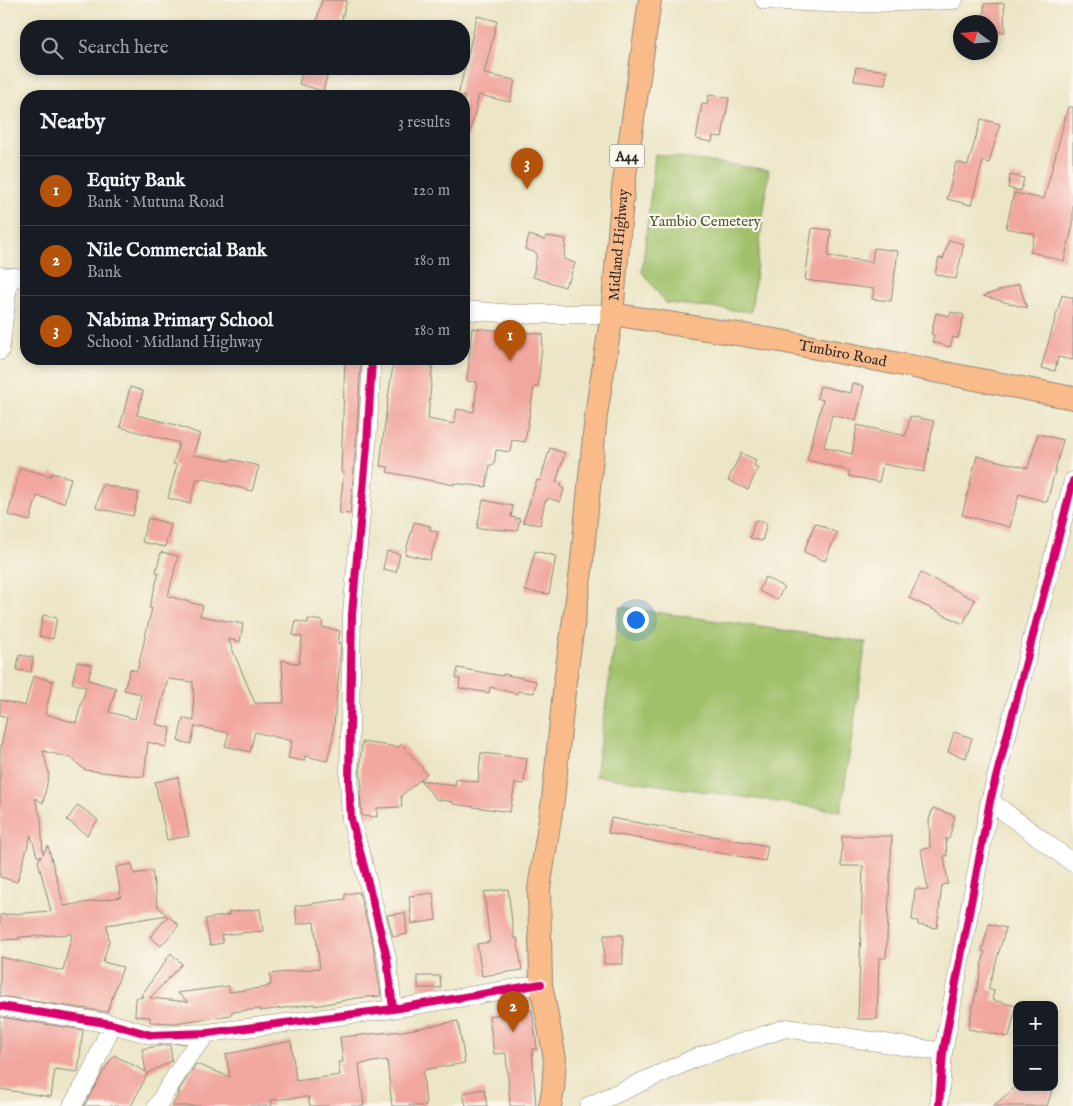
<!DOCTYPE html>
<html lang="en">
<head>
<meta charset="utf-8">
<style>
	:root { --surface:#171b24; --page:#20242c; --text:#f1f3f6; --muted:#9ea1a6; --line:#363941; --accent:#b45309 }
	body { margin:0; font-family:"IM FELL English",serif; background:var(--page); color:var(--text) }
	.controls { position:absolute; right:15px; bottom:15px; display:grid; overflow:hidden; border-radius:10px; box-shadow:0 2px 8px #0003 }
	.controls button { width:45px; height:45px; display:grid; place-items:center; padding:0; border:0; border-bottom:1px solid var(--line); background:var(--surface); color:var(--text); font:25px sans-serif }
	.compass { position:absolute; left:953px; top:15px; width:45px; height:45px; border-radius:50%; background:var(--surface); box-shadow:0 2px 8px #0003; rotate:286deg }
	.you { position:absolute; left:635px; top:619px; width:18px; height:18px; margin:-12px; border:4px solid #fff; border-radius:50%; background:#1a73e8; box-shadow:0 0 0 8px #1a73e833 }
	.badge { display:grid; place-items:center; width:32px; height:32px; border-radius:50%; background:var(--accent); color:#fff; font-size:16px; font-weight:700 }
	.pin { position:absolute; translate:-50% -41px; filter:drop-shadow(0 1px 2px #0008) }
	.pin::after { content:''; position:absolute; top:26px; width:18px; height:15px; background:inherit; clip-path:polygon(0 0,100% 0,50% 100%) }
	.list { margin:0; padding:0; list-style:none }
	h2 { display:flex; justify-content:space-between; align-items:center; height:65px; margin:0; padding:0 20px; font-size:21px }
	h2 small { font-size:16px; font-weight:400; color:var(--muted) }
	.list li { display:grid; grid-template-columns:32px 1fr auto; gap:15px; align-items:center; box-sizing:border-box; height:70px; padding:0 20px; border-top:1px solid var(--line) }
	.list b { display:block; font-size:19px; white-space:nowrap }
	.list p { margin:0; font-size:16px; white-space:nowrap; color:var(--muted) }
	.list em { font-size:16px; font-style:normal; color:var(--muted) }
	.icon { flex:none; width:28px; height:28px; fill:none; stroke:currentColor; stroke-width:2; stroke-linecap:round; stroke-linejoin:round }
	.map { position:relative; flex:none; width:1073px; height:1106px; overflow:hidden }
	.search { position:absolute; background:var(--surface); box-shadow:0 2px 8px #0003; left:20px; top:20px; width:450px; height:55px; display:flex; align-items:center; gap:12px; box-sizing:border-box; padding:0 18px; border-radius:20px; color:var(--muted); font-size:19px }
	.panel { position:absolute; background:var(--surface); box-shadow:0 2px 8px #0003; left:20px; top:90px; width:450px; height:275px; border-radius:20px }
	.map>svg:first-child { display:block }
	.green { fill:#a0c16a; stroke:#66764a }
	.building { fill:#f1a69e }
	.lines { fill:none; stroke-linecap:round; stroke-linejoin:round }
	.minor-casing { stroke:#8c8878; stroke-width:19 }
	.major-casing { stroke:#8c8878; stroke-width:24 }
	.minor { stroke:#fff; stroke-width:18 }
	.major { stroke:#fabb8b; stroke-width:22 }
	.cycleway-casing { stroke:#fbf7ec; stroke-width:11 }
	.cycleway { stroke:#d6006c; stroke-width:8 }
	.labels { text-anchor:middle; stroke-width:4.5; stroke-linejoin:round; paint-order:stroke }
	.shield { fill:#fbf7ec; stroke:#696865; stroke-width:1 }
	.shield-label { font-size:14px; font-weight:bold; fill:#2b2b2b }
	.park-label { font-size:15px; fill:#4e583e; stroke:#fbf7ec }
	.street-label { font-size:15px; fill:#2b2b2b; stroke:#fbf7ec }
</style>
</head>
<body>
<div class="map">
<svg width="1073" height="1106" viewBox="0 0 1073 1106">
	<rect width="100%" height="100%" fill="#fbf7ec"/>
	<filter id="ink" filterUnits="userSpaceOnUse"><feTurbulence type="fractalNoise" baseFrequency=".02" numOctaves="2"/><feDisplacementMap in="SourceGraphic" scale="10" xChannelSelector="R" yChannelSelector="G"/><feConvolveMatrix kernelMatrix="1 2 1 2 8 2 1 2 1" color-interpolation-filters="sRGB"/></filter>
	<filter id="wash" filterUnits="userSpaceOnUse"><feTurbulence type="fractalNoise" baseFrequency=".0096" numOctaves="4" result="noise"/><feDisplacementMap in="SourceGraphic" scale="20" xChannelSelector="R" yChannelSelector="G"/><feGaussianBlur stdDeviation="1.12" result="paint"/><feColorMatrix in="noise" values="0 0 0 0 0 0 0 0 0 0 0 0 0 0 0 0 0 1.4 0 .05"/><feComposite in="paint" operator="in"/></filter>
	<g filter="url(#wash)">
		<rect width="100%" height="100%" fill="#ece5c6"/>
		<path class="green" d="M655,154L769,170L751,312L666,303L642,272Z
			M620,607L866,642L841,811L595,776Z"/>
		<g id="blocks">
			<path class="building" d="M322,0H347L340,26H315Z
				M1004,3L1005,32H990V22H984V4Z
				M477,16L497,21L484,74L515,80L510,102L479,95L469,137H464V96H458Z
				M856,67L887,71L885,85L854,81Z
				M303,69H329L323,91L299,84Z
				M709,95L729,98L722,137L713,136L712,142L696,139L702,104L707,105Z
				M1068,107H1073V225L1064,261L1030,252L1035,234L1006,228L1014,193L1044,199Z
				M981,119L1000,124L989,163L983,161L971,205L947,199L956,162L968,165Z
				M1010,175L1024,178L1021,191L1008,188Z
				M812,228L831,230L828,256L872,262L874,248L898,251L891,301L872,299L874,289L805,280Z
				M529,235L545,240L546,236L566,239L564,259L575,263L569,281H567L565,287L533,277L537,253L525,249Z
				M949,240L964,244L956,279L935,274L939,258L943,259Z
				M1019,284L1027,308L983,296Z
				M1062,295L1073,298V360L1058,357L1055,371L1041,368Z
				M951,312L964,315L958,338L953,337L950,347L932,342L934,335L931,334L936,313L950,316Z
				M472,328L543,334L538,387H534L525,442L512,440L510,452L496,450L494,465H490L486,487L454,483V485L387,472L389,467L380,466L387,405L394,359H433L428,419L454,424L457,409L474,412L477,382L467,381Z
				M345,359H361L356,444L350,514L339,513L344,472H341Z
				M852,383L864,386L856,421L832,415L824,447L852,454L857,425L906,436L910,416L934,421L924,472L883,464L879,482L849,476L850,471L807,460L823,400L817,398L820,386L850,393Z
				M130,387L143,391L137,415L176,425L200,434L193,455L230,461V459L259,466L252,491L201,478L200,480L197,479L190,504L168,498L177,465L173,464L179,443L120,427Z
				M1038,434L1063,440L1047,502L1019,494L1010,527L962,515L977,456L1028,468Z
				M550,448L565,453L556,482L562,484L561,487L564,489L560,502L548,498L547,501H545L540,525L523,522L537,480L540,481Z
				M741,453L756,460L754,466L758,468L748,490L728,480Z
				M20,468L51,476V473L71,478L64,503L37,496L30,521L8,515Z
				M102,484L139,493L133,516L96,508Z
				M483,500L513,506L511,517L520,519L517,531L477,528Z
				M148,518L171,524L165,547L142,542Z
				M755,520L767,523L762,541L750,538Z
				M414,522L430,526V530L438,532L430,560L405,554Z
				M815,523L837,533L825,561L804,552Z
				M387,551L400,554L396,572L383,569Z
				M535,551L556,556L549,594L525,591Z
				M161,552L178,556L168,596L203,606L200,616L243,624L240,642L228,639L255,703H284L282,660L299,664L302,637L293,635L296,621L308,623V619L323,621L322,627L340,631L338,643H341L339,672L333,736L327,761L305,756L304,761L288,758L292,741L255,732L250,752L225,746L229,733L195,726L191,744L178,741L183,718L194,721L193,682L168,679L156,724L171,728L166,747L148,742L144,777L85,770L71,758L43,751L49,774L43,803L35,798L41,819L43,854L48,846L64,906L121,897L116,867L132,864L134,874L152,871L158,907L167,915L107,925L109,941L103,962L123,967L107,1012L0,996V957L63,971L72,934L19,937V939L0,940V915L51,911L38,861L41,856H37L31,835L17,882L0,877V752L7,717L0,715V700L25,706L33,676L53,681L45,714L76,723L86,687L72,683L77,662L92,665L88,680L116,688L109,712L135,719L141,694L124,690L130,669L137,671L152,608H149L159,573L156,572Z
				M921,573L975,600L963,624L909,598Z
				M765,577L784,587L777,600L759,591Z
				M43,615L57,618L53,639L39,636Z
				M19,655L33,657L31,672L17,670Z
				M458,668L503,676V674L536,681L534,693L518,691L517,694L490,687L489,693L459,688L460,679L456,678Z
				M954,732L972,738L966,758L948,752Z
				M362,742L398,747L402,744L427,774L420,780L455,786L456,779L478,782L481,753L527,758L524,784L515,783L510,812L453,804V802L436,799L420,780L401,796L402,807L377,808V817L362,816L360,794V791H362L360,767Z
				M178,777L189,836L167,840L155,782Z
				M78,805L98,820L87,835L67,820Z
				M933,808L955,816L949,839H946L947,856H944L948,884L942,885L937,928L918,925V921L912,920L915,889L928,890L921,849L930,848L929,820Z
				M611,818L768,846L765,861L608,833Z
				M842,836H892L886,958H879L877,1019H858L863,866H841Z
				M508,889L514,938H517L522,970L482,976L477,944L490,942L484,892Z
				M359,892L373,944L381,996L356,998L315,1006V1004L260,1011V1009L231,1012V1015L175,1023L150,1022V1017L135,1016L136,998L143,997L141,996L171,953L182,964L150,998L189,1002L177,993L229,986V992L268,987V985H271L270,974L320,968L314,922L297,924L295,906L345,899V894Z
				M433,893L436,920L412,924L409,896Z
				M260,909L263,931L221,935L223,943L210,945L205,919L229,915V912Z
				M405,913L407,934L393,937L387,915Z
				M168,916L179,925L161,946L150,937Z
				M989,924L1006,928L988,989L994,991L992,1000L1016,1006L1009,1037L968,1029L982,966H981L985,952L982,951Z
				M604,935H623V964H604Z
				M418,976H440L441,988H418Z
				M532,1010L537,1049H532L536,1106H510L506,1053L494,1054L489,1016Z
				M0,1017L83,1030L78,1072L55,1069L51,1097L0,1089Z
				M458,1021L465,1063L423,1070L426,1106H392L387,1060L359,1064L364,1106H310L308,1097H305L271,1100L272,1106H172L180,1092H178L196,1064L230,1077L226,1054L291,1041L296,1081L340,1075L338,1062H343L340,1037L403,1031Z
				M164,1045H170L172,1061L148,1073L131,1106H84L103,1072L114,1055L146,1072L142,1049Z
				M1016,1087H1053L1047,1106H993Z
				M484,1089L487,1106H466L463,1093Z"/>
		</g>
	</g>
	<g filter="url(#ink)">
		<use href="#blocks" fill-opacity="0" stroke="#8c8878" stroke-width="1"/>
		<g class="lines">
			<g class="minor-casing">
				<path id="minor" d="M764,0L845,4L954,0
					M0,276L26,278
					M464,310L516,314H612
					M0,351L9,277
					M372,359L367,445L352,614L349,780L351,819L362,859L387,958L393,1009
					M990,801L1073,863
					M0,1006L112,1024L151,1035L208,1033L393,1009L541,984
					M72,1106L89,1077L112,1024
					M157,1106L188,1056L208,1033
					M589,1106L695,1058L786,1028L943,1052
					M939,1106L943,1052L990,801L1073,481"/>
			</g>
			<g class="major-casing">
				<g id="major">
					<path id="s1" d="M612,314L781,341L1073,398"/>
					<path id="s2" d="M550,1106L553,1090L555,1059L541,984L539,889L553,800L565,681L581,571L596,415L612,314L623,189L650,0"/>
				</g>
			</g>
			<use href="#minor" class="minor"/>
			<use href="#major" class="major"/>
			<g class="cycleway-casing">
				<path id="cycleway" d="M372,359L367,445L352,614L349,780L351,819L362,859L387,958L393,1009
					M0,1006L112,1024L151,1035L208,1033L393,1009L541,984
					M939,1106L943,1052L990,801L1073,481"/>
			</g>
			<use href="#cycleway" class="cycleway"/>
		</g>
	</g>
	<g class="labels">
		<rect class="shield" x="609.5" y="144.5" width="35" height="23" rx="4"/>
		<g class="shield-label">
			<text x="627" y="161">A44</text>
		</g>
		<g class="park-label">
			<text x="705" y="226">Yambio Cemetery</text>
		</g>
		<g class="street-label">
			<text dy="5" stroke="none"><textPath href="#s2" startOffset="868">Midland Highway</textPath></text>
			<text dy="5" stroke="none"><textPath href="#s1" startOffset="234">Timbiro Road</textPath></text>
		</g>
	</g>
</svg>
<div class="controls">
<button>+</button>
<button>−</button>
</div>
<svg class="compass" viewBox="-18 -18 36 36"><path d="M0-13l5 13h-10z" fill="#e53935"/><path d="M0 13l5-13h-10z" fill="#9ea1a6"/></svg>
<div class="you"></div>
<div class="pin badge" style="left:510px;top:361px">1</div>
<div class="pin badge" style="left:513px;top:1032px">2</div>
<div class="pin badge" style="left:527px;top:189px">3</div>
<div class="search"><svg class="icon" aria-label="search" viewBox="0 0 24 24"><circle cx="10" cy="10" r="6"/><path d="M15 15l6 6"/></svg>Search here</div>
<section class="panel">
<h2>Nearby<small>3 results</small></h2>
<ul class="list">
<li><span class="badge">1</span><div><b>Equity Bank</b><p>Bank · Mutuna Road</p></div><em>120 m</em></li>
<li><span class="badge">2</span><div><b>Nile Commercial Bank</b><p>Bank</p></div><em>180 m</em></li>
<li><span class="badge">3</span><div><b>Nabima Primary School</b><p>School · Midland Highway</p></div><em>180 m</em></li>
</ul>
</section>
</div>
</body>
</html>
